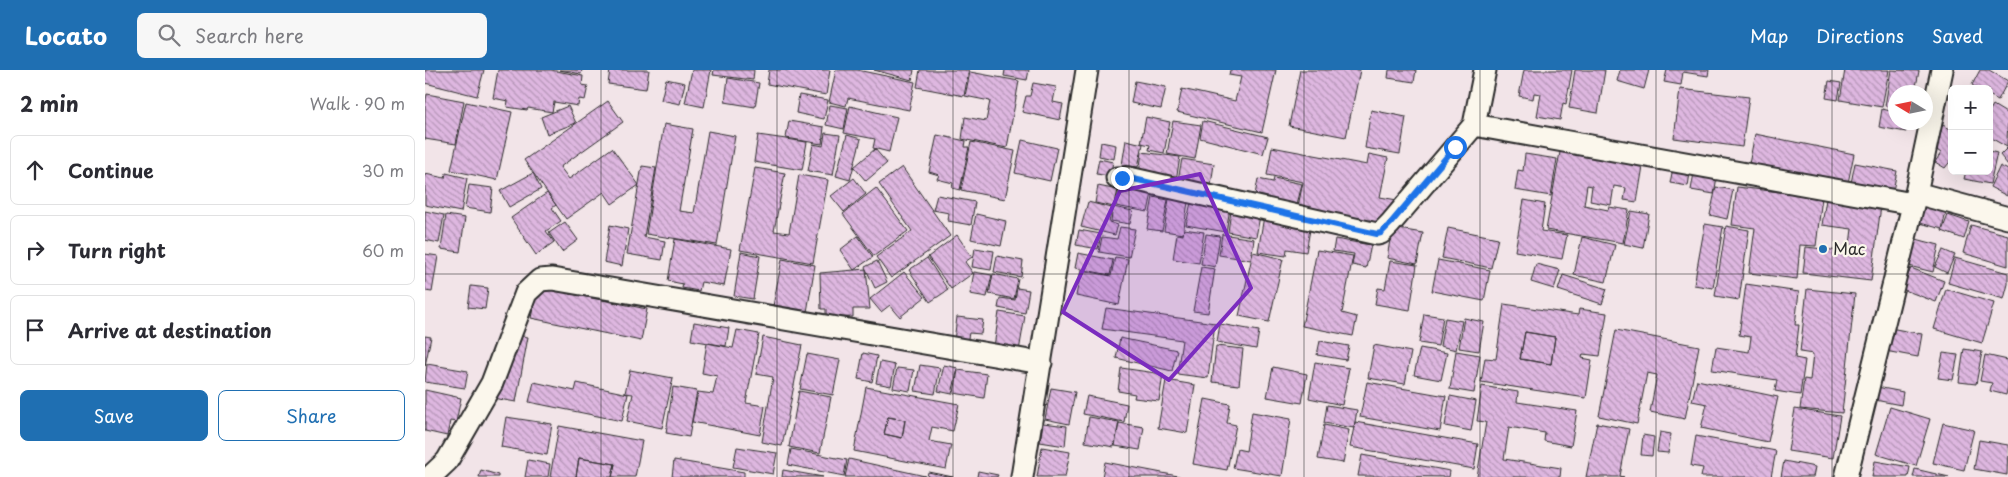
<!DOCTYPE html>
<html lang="en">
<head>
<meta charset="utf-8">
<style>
	:root { --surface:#fff; --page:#f7f7f7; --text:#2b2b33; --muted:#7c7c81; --line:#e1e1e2; --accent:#1f6fb2 }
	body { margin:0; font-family:"Playpen Sans",sans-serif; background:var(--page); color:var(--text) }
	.controls { position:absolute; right:15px; top:15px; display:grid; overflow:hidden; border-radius:8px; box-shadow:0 5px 20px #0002 }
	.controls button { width:45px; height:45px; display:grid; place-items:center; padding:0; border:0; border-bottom:1px solid var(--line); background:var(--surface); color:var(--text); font:25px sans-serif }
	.compass { position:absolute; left:1463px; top:15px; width:45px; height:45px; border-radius:50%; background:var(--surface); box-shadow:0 5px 20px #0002; rotate:280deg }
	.stop { position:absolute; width:15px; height:15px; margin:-11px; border:4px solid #1a73e8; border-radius:50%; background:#fff }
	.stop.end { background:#1a73e8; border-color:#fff; box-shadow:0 1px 5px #0008 }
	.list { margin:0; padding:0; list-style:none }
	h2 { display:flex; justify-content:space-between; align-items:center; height:65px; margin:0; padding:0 20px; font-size:21px }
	h2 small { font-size:16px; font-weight:400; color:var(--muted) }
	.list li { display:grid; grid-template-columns:32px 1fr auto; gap:15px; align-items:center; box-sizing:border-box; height:70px; margin:0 10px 10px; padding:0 10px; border:1px solid var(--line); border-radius:8px }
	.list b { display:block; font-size:19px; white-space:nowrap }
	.list em { font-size:16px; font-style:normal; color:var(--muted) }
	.actions { display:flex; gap:10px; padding:15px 20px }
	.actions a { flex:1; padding:11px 0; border:1px solid var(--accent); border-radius:8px; text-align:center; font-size:18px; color:var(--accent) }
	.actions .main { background:var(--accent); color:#fff }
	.icon { flex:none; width:28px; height:28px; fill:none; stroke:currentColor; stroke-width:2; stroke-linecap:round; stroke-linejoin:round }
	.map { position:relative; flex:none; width:1583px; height:407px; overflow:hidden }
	header { display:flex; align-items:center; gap:30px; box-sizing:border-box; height:70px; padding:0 25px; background:var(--accent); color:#fff }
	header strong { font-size:24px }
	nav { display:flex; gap:28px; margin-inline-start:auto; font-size:18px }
	.search { width:350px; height:45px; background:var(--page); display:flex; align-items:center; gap:12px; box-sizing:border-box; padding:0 18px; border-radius:8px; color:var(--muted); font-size:19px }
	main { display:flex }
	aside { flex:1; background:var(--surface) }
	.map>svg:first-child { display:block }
	.building { fill:url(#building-back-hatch); stroke:#2b2b2b; fill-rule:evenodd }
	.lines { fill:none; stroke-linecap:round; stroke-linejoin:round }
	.minor-casing { stroke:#2b2b2b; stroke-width:25 }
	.minor { stroke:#fbf7ec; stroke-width:21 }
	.route { stroke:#1a73e8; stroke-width:6 }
	.marked { fill:#7b2cbf; fill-opacity:0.2; stroke:#7b2cbf; stroke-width:4; stroke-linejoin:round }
	.grid { fill:none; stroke:#2b2b2b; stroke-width:1; stroke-opacity:0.55 }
	.poi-dot { fill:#1f6fb2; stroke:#fbf7ec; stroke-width:2 }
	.labels { text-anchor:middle; stroke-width:4.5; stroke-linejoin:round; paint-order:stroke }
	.poi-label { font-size:16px; fill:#2b2b2b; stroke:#fbf7ec; text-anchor:start }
</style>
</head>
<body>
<header>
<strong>Locato</strong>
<div class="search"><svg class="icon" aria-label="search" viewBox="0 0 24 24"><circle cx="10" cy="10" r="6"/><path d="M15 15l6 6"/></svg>Search here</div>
<nav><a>Map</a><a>Directions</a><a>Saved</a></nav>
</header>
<main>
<aside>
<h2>2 min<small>Walk · 90 m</small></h2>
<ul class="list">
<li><svg class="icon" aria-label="ahead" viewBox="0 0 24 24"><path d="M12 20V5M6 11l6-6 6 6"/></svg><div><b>Continue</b></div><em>30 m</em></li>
<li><svg class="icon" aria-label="right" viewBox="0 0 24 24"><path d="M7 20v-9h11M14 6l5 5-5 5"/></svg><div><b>Turn right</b></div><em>60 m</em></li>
<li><svg class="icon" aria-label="arrive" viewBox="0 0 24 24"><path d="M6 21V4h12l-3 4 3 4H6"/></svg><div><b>Arrive at destination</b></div></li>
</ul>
<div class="actions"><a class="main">Save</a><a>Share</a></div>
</aside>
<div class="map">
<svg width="1583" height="407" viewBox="0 0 1583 407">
	<defs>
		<pattern id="building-back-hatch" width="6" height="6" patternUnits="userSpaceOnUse" patternTransform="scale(1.25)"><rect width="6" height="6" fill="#deb7e0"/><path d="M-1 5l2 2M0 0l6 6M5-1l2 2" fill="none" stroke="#b495b6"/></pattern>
	</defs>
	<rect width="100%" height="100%" fill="#f2e4e8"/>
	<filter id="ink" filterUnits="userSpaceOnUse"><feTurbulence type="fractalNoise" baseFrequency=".02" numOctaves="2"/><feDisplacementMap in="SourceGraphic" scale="10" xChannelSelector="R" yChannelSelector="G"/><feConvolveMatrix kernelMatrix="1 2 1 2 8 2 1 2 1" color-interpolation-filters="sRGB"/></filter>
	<g filter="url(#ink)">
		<path class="building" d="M0,0H59L52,26L0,13Z
			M73,0H126L158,6L157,15L163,16L160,30L154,29L153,36L129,32L127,42L103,38L102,40L82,37L83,31L68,28Z
			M134,0H157L156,4Z
			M185,0H224L221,19L183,14Z
			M267,0H286L279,37L260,33Z
			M289,0H329L328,10L288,5Z
			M344,0H405L401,25L342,14Z
			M411,0H432L490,12L484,40L423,28L421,36L404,32Z
			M449,0H489L487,10Z
			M495,0H544L539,26L492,17Z
			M580,0H604L602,10L579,6Z
			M805,0H851L837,62L752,42L757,19L810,31L816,7L804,5Z
			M875,0H935L921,67L864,56Z
			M964,0H991L989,12L963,8Z
			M1099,0H1147L1141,34L1138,33L1135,50L1112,46L1116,24L1109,23L1108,29L1094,26Z
			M1150,0H1180L1173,43L1144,38Z
			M1195,0H1224L1219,19L1192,11Z
			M1242,0H1284L1283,6L1258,2L1256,15L1239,12Z
			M1420,0H1464L1457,37L1415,30Z
			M1466,0L1494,1L1490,22H1470V38L1460,36Z
			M1555,0H1564L1583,11L1573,30L1564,25V19H1553L1547,15Z
			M545,2L594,11L582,78L537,69L540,47L561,51L565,31L540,26Z
			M303,8L334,13L330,37L300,32Z
			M241,9L260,13L255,34L236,30Z
			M710,11L741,17L736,39L706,33Z
			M1404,11L1416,13L1413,30L1401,28Z
			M608,13L631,17L628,32L638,34L635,50L597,42L601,26H605Z
			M1255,19L1324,27L1317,77L1249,68Z
			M2,24L39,31L31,74L0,69V36Z
			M374,25L403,30L399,49L371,43Z
			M183,31L198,52L135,97L144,109L187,78L214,115L187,134L179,122L141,149L99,90Z
			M41,32L87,42L72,110L26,100Z
			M405,35L423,38L419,59L401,55Z
			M1568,35L1583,44L1582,77L1564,67V42Z
			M143,36L151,53L122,64L116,47Z
			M425,36L472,47L464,82L448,78L450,69L419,63Z
			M1457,39L1470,42V52H1482L1481,62L1454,57Z
			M946,40L981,47L975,84L940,78Z
			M721,47L745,52L739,83L724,80L725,75L716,73Z
			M364,51L399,57L397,74L361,68Z
			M748,51L776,55L770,89L742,84Z
			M778,51L843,67L838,84L775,68Z
			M239,54L268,59L254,141L269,143L283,61L310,66L292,175L221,164Z
			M1518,55L1527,60V89L1520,98L1510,92L1516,83L1505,75Z
			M400,63L415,65L408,105L383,101L388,74L398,76Z
			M1330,64L1429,84L1423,113L1324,94Z
			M333,65L382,72L377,100L329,92Z
			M422,65L436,69L425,110L411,106Z
			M512,65L541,71L540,77H544L535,120L527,118L528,113L512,109L514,105L504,102Z
			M597,70L632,78L625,111L590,103Z
			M701,70L718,74L713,97L697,95Z
			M546,72L590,81L580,129L536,120Z
			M676,72L691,75L689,89L674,86Z
			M847,77L942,95L944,84L963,88L955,127L972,130L956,157L872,141L878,112L842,105Z
			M1583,77V95L1575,85Z
			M450,79L462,93L441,111L429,97Z
			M1564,81L1572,83L1565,114L1539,109L1541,101H1564Z
			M717,82L755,87L751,110L714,104Z
			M1135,82L1218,96L1212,132L1199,130L1201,118L1189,116L1186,135L1165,131L1167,116L1162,115L1159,135L1183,140L1184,137L1204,140L1198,173L1121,160Z
			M1100,84L1132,89L1126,126L1090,120L1093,100L1098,101Z
			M674,89L688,92L685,106L671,104Z
			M757,89L789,94L786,115L753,110Z
			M1249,93L1266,97L1263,116L1245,113Z
			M1430,93L1472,101L1468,121L1426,113Z
			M217,96L231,98L219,167L240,171L237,190L202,184Z
			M1575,96L1583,100L1582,126L1565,117Z
			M477,97L525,166L466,208L451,187L487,161L454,114Z
			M330,98L360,103L349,161L364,163L374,105L403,110L388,193L315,180Z
			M21,103L42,108L36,142L0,135V104L20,108Z
			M108,103L116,119L84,137L75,121Z
			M1269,103L1292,107L1289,124L1266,120Z
			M429,108L441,124L419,142L406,126Z
			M849,108L877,114L871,139L829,130L833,109L848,112Z
			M44,115L68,118L65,142L40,138Z
			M673,116L693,120L689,137L670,133Z
			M1291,117L1308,120L1302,149L1285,145Z
			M1312,117L1397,127L1391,176L1375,175L1372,209L1324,203L1330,158L1307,155Z
			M451,118L483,161L449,186L418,144Z
			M694,118L727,123L723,142L691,136Z
			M122,123L131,135L127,138L136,151L121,161L129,172L111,185L86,148Z
			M512,125L550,132L546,155L523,151L524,143L508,140Z
			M728,127L743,130L737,161L722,159Z
			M744,129L763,132L758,164L739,161Z
			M1401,129L1456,136L1446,211L1378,203L1381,177L1424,182L1427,159L1397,155Z
			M1099,130L1120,134L1116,161L1142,165L1137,189L1090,181Z
			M663,132L687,138L684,152L693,155L690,165L656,157Z
			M766,132L805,138L801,162L761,155Z
			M1499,136L1521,142L1517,159L1495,153Z
			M688,137L708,141L705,154L686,151Z
			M0,141L19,145L14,173L0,170Z
			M806,141L835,146L831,167L803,162Z
			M1206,141L1224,144L1218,178L1199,174Z
			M551,144L581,151L576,176L546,169Z
			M21,145L40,148L35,182L16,179Z
			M1523,145L1544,152L1539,169L1517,161Z
			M839,146L886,154L881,182L862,179L861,186L833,182Z
			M140,152L153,170L137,182L124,163Z
			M1280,154L1298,157L1288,218L1269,215Z
			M185,155L203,159L197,196L179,192Z
			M1546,155L1583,165V196L1538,183Z
			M1301,156L1324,160L1314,230L1290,226Z
			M695,157L710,159L704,187L674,182L677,167L692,169Z
			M967,158L998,163L992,194L962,188Z
			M1023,158L1073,168L1066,198L1017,188Z
			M759,159L779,162L774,193L748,189L752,164L758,165Z
			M654,160L676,164L673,179L651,175Z
			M781,164L795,166L790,197L776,194Z
			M797,164L829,169L826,190L794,185Z
			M532,165L547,187L540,192L548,203L526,219L503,187Z
			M433,166L448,187L429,200L415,180Z
			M1157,167L1190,175L1181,212L1149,205Z
			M250,169L306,179L299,216L276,212L274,221L257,218L258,214L243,211Z
			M910,169L946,175L941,198L927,195L929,184L908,181Z
			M1491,169L1514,175L1508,202L1484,196Z
			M550,178L569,181L566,200L547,197Z
			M892,180L928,186L917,243L932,247L928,266L877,256Z
			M1518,180L1530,185L1522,203L1510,197Z
			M316,182L335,186L328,229L309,226Z
			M828,182L858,189L844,252L814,246Z
			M653,183L688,190L685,205L650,198Z
			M0,184L13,186L7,222L0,221Z
			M572,186L598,191L596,207L569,202Z
			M690,187L703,189L694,235L651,226L656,200L686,206Z
			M502,188L523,220L505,232L484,200Z
			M1530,188L1583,203V214L1579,229L1523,213Z
			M357,189L390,195L382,242L348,236Z
			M1013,190L1065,200L1059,231L1007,221Z
			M452,191L462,212L450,218L440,197Z
			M965,191L992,195L985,240L950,234L953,218L960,219Z
			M1111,194L1135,200L1129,219L1106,212Z
			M776,197L790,199L783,243L768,241Z
			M1486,198L1519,211L1511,232L1477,219Z
			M441,199L445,239H428V247L401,248V239H396L395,203Z
			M479,202L500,227L475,247L465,235L456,242L445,229Z
			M549,202L567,205L562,227L545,224Z
			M568,204L593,209L589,229L564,224Z
			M1138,205L1182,219L1177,234L1133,220Z
			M1321,214L1374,222L1370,255H1374L1370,288L1380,290L1375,325L1350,321L1352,310L1287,300L1291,277L1324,282L1326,267L1314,265Z
			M46,216L63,218L60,239L43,237Z
			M112,217L222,239L216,271L106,248Z
			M592,218L604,220L600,243L573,238L575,228L590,230Z
			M1382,219L1430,224L1417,343L1375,339L1379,309L1385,310L1388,284L1375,282Z
			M1521,219L1569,233L1557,273L1509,259Z
			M1079,234L1153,245L1154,239L1182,243L1175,286L1158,284L1157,288L1167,290L1161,328L1056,312L1060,288L1071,289ZM1100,262L1130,267L1126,294L1095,289Z
			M681,238L790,253L783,308L752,304L757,270L677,259Z
			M574,242L600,246L594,281L569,277Z
			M999,244L1018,247L1013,276L994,273Z
			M532,247L558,250L556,264L544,263L542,273L529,271Z
			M1020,248L1037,251L1031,280L1015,276Z
			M1039,248L1059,252L1054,281L1034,278Z
			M269,252L304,258L301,276L266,270Z
			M795,254L834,261L831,279L792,272Z
			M1465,258L1497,264L1493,287L1460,281Z
			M312,260L334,264L321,333L340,336L335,365L267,352L273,322L288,324L292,306L277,303L282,273L308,278Z
			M1191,260L1274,276L1260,349L1225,342L1232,305L1222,303L1212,354L1174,346Z
			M1100,262L1130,267L1126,294L1095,289Z
			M87,264L103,267L91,332L68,328Z
			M0,266L6,267L0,296Z
			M338,267L377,275L357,376L337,372L348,307L331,304Z
			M695,268L752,280L747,301L691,288Z
			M895,271L924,276L921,290L892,285Z
			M949,275L986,282L980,314L943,308Z
			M791,276L818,279L814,315L787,312Z
			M995,278L1022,283L1016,310L989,305Z
			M1539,279L1557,282L1551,314L1534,312Z
			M1031,281L1055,285L1049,323L1025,319Z
			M438,283L452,286L447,312L433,309Z
			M1518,283L1533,285L1528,310L1513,308Z
			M382,284L415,290L408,325L375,319Z
			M1560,285L1583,290V316L1581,325L1565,321L1567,313L1555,311Z
			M455,292L470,295L466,316L451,313Z
			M890,292L924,298L917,335L884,328Z
			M2,294L43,301L40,318L0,312Z
			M495,295L515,298L510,324L490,321Z
			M519,295L533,298L527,324L513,321Z
			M848,297L882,304L877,333L842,327Z
			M472,298L489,300L485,321L468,318Z
			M696,298L738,304L734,331L709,328L710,324L693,321Z
			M205,300L248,308L237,358L202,351L208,324L200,323Z
			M533,300L562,304L559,328L529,323Z
			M741,310L770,315L762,363L733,358Z
			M1272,310L1353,327L1343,372L1276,358L1282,334L1267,331Z
			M109,312L150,321L152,313L203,324L197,351L104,332Z
			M942,312L1021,326L1015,361L935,347Z
			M1057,316L1093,322L1092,332L1152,341L1146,376L1119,371L1120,363L1084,357L1079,389L1136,398L1135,407H1052L1061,352L1052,351Z
			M248,317L272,321L264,367L241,363Z
			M441,317L534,334L528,361L507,357L504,371L526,375L521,399L429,381ZM463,347L480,350L477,368L459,364Z
			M1452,317L1478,322L1476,335L1450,330Z
			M626,318L650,322L644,354L620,349Z
			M0,320L36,328L31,352L25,351L22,366L0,361Z
			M374,321L406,327L395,383L364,377Z
			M662,326L702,334L699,352L658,344Z
			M1025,326L1051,331L1046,361L1020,356Z
			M780,329L805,334L802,353L811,355L802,400L768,394Z
			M902,335L932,340L929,358L899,353Z
			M1465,337L1505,349L1491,396L1451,384Z
			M1370,339L1415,346L1408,388L1363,381Z
			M827,342L866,349L857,406L808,398L812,379L821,381Z
			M81,347L127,354L122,385L76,377Z
			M463,347L480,350L477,368L459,364Z
			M664,347L694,352L689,377L660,372Z
			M930,352L1053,374L1049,399L925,377Z
			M618,353L642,356L640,376L615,372Z
			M694,353L719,357L715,380L690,376Z
			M1172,353L1204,359L1195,406L1199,407H1161Z
			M1518,353L1549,360L1539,400L1508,393Z
			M899,355L924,360L918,393L893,389Z
			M134,356L217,371L210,407H187L190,394L154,388L151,407H125Z
			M1235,362L1246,364L1243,383L1232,382Z
			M1218,365L1229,367L1227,386L1216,385Z
			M1271,366L1351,381L1346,407H1276L1278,398L1266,396Z
			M1554,370L1583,375L1582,405L1549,399Z
			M312,377L352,383L348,404L308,397Z
			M617,377L645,382L640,407H612Z
			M366,379L422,390L419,406L363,395Z
			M937,385L1025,401L1024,407L933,406Z
			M154,388L190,394L187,407H151Z
			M424,389L500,406V407H420Z
			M103,390L125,394L123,407H100Z
			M249,390L319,402V407H247Z
			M1359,391L1390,397L1388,407H1356Z
			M1450,391L1485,397L1483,407H1447Z
			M680,392L758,407H677Z
			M1490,399L1524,407H1488Z
			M56,400L73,405V407H54Z
			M358,400L398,407H357Z
			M553,401L573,405L572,407H552Z
			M503,402L528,407H502Z"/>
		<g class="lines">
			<g class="minor-casing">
				<path id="minor" d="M1060,0L1049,55L1488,134
					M692,108H704L952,164L956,163L965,154L1049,55
					M1491,123L1517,0
					M5,407L22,391L67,313L101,223L115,210L127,209L616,293
					M597,407L662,0
					M1421,407L1491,123L1583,148"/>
			</g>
			<use href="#minor" class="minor"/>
		</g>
	</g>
	<g class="lines" filter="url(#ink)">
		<path class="route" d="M697,108H704L952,164L956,163L965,154L1030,77"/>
	</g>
	<path class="marked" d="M775,104L826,218L744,310L638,242L695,121Z"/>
	<path class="grid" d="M176,0V407M352,0V407M528,0V407M704,0V407M879,0V407M1055,0V407M1231,0V407M1407,0V407M0,204H1583"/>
	<circle class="poi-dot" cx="1398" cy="179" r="5"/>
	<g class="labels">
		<g class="poi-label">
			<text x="1408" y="185">Mac</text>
		</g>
	</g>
</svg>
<div class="controls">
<button>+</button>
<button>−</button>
</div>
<svg class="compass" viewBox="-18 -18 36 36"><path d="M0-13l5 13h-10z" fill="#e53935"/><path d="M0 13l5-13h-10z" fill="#7c7c81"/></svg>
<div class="stop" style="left:1030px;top:77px"></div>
<div class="stop end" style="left:697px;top:108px"></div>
</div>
</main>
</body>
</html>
